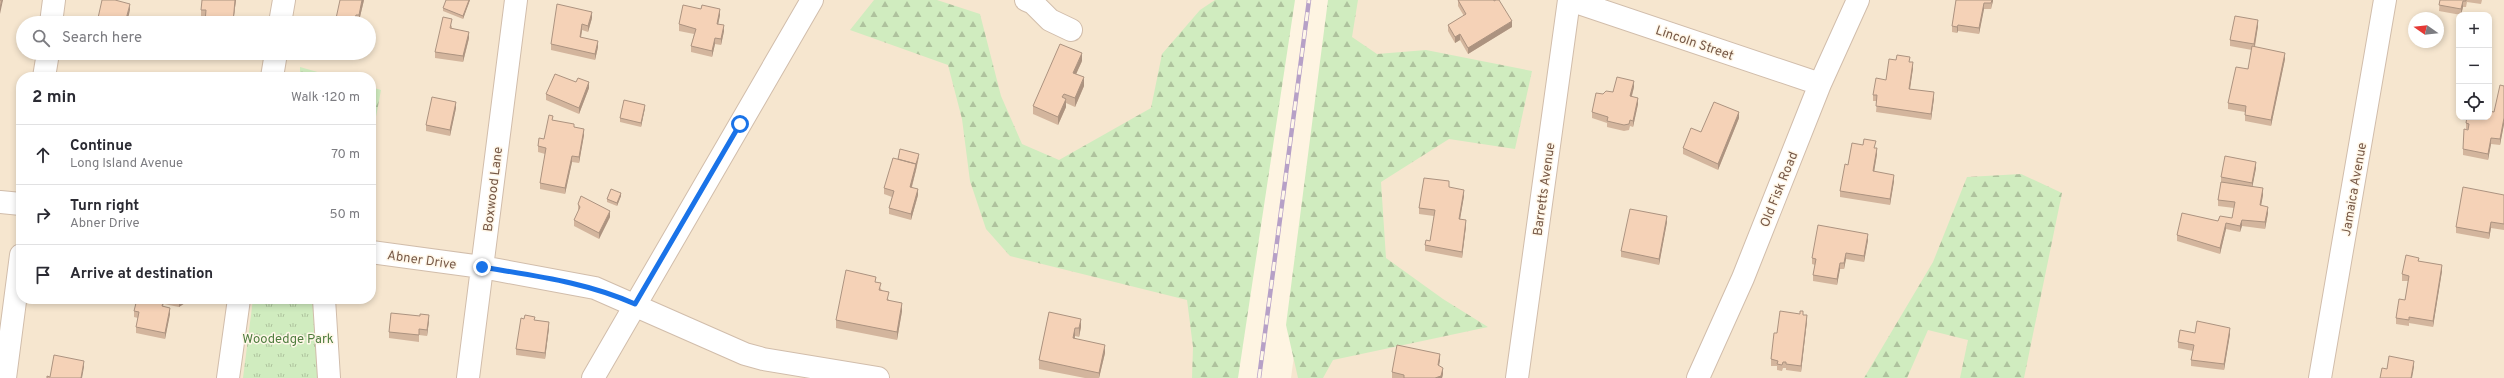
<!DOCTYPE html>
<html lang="en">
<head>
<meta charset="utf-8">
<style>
	:root { --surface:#fff; --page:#f7f7f7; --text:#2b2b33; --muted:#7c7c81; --line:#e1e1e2 }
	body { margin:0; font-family:Overpass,sans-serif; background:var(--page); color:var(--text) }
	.controls { position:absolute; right:12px; top:12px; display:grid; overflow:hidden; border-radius:8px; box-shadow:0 2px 6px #0003 }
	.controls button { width:36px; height:36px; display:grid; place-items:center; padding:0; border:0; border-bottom:1px solid var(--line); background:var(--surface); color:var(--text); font:20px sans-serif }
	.compass { position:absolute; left:2408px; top:12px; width:36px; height:36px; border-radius:50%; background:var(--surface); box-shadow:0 2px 6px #0003; rotate:284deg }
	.stop { position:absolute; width:12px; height:12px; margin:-9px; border:3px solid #1a73e8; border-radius:50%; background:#fff }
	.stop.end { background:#1a73e8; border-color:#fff; box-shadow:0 1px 4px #0008 }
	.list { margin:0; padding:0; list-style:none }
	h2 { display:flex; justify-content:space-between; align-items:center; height:52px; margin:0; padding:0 16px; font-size:17px }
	h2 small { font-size:13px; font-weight:400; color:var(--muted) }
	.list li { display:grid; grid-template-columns:26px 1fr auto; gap:12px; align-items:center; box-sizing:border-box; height:60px; padding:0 16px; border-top:1px solid var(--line) }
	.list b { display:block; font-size:15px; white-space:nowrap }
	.list p { margin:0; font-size:13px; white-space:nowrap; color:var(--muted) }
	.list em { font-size:13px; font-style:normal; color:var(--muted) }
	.icon { flex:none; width:22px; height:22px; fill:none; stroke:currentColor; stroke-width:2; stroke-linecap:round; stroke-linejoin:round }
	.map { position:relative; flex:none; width:2504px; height:378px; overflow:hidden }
	.search { position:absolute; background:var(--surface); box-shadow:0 2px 6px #0003; left:16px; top:16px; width:360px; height:44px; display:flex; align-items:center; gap:10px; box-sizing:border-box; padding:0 14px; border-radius:22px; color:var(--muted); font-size:15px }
	.panel { position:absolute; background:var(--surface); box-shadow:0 2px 6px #0003; left:16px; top:72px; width:360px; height:232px; border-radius:16px }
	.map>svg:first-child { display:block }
	.residential { fill:#f6e6cf; fill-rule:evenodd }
	.forest { fill:url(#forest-firs) }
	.park { fill:url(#park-tufts) }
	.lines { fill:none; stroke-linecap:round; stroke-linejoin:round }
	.minor-casing { stroke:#d1bdab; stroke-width:24 }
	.minor { stroke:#fff; stroke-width:22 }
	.rail-casing { stroke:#b6a0c7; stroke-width:4.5 }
	.rail { stroke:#fff7e9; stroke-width:3; stroke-dasharray:9; stroke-linecap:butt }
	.wall { fill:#d3b59d }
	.shaded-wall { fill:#ac9380 }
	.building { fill:#f5d2b7; stroke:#ac9380 }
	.route { stroke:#1a73e8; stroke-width:5 }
	.labels { text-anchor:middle; stroke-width:3; stroke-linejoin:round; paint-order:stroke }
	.street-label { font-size:13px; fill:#775947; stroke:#fff7e9 }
	.park-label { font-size:13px; fill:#4e7d3e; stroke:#fff7e9 }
</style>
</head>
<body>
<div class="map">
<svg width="2504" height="378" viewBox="0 0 2504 378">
	<defs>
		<pattern id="forest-firs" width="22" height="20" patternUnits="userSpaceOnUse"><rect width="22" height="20" fill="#d0ecbf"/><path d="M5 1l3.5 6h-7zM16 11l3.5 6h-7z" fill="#aec29d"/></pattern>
		<pattern id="park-tufts" width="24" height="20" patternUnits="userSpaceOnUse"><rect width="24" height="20" fill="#d0ecbf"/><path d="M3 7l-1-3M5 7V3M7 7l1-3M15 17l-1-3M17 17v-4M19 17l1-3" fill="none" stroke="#aec29d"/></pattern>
	</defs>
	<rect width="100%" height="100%" fill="#fef4e2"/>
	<path class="residential" d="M0,0H1283L1226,378H0ZM23,23H369V53H23ZM21,77H371V299H21Z
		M1342,0H2504V378H1291ZM2459,15H2489V117H2459ZM2414,18H2438V42H2414Z"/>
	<path class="forest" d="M874,0H937L980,14L1001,96L1022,144L1059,160L1151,108L1162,54L1200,10L1215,0H1295L1238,378H1192L1193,347L1187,300L1010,256L986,229L970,181L962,119L948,65L850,30Z
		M1328,0H1358L1352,37L1377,54L1426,50L1532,71L1515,149L1449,139L1381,182L1386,258L1443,299L1488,327L1333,360L1323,378H1298L1286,325Z
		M300,67L335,77H300Z
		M371,87L381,90L373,133L371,132Z
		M2021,174L2062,193L2024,378H1960L1968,340L1928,330L1907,378H1864L1933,262L1967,177Z"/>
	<path class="park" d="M253,299H325L329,378H243Z"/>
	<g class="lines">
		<g class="minor-casing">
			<path id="minor" d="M1026,0L1033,3L1050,20L1071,30
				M1570,0L1820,84
				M51,23L54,0
				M280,23L284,0
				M44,77L48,53
				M272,77L276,53
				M0,202L21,204
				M371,252L482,267L595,288L745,354L763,359L878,378
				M324,299L329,378
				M5,378L21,255
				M228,378L239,299
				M468,378L516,0
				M593,378L812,0
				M1517,378L1569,0
				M1698,378L1743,278L1820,84L1858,0
				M2320,378L2385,0"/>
		</g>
		<use href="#minor" class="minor"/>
		<g class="rail-casing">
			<path id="rail" d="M1259,378L1309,0"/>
		</g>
		<use href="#rail" class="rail"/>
	</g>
	<path class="wall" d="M236,0L233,23H205L206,16H201V10Z
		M364,0L359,21H356L355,23H335Z
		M470,0L463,19L443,11V8Z
		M1458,0L1512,27L1468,54L1460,40L1455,43L1448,31V25L1464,16L1458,6Z
		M1956,0H1993L1991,9H1984L1979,34L1958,31L1957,33L1952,32V26Z
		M2440,0H2482L2481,4L2467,2L2466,7H2463L2461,15L2439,11Z
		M720,15L718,24L724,31L721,45L715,44L712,57L691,52V46L694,34L679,31V24Z
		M592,18L588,32L582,30L581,37L598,47L595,60L551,50V44Z
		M452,25V28L469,38L463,62L435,58V52Z
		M2258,26L2255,47L2285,59L2271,126L2245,121V112L2228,109V103L2248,69L2252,50L2230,46V40Z
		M1082,61L1076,74L1084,86L1075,107L1066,103V107L1058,125L1033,114V106Z
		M1910,62L1913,68L1910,89L1934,98L1931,120L1876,112L1877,101H1873V95Z
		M576,82L589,88L579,114L546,100V94Z
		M2504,86V124L2500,145L2491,144L2488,160L2463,155V149L2468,129H2466V123L2494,112Z
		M1634,87L1632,96L1638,104L1633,127L1630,126L1629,130L1624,131L1607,127V123L1592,118V112L1603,94Z
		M456,108L450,136L426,131V125Z
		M645,108L641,127L620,122V118Z
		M1739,118L1718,170L1683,154V148L1701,132Z
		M553,120L574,127L584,135L579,163L572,162L565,194L540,189V183L545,154L538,152V146L544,139Z
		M1876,148L1877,154L1874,172L1894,181L1890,205L1840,197V191Z
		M919,157L916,170L912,187L918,195L911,220L889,214V208L892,197L884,194V188Z
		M2256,168L2252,187L2263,195L2261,205L2268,213L2265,229L2242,226L2240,232L2226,229L2220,254L2177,241V235L2218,221L2232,218L2234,208L2218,206V200L2221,183V177Z
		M1449,188L1464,196L1460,219L1466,226L1462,258L1425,251V245L1430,241L1434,216L1419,214V208Z
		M2504,195V230L2491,228L2489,239L2456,233V227Z
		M621,196L617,206L607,202V199Z
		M578,204L610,217L599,239L574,226V220L579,211L578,210Z
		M1667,222L1659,265L1621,257V251Z
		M1868,240L1864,262L1846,259L1844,269H1840L1837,285L1813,281V275L1815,265L1812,264V258Z
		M2419,261L2442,271L2433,327L2409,323V326L2396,324V318L2405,300L2408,281H2402V274Z
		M876,282L889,300L902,311L897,340L836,328V320Z
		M137,299H186L185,303L179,307L164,304L163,306L170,314L165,339L136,333V327L138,318L134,317V311Z
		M1049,312L1081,327L1079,337L1075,336V338L1105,353L1099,378H1085L1039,369V360Z
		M1803,315L1807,321L1801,372L1786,370V368H1783L1782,371L1777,370V366H1771V359L1777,333Z
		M535,320L549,328L545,359L516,355V349Z
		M429,321L427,336L419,335V342L389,338V332Z
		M2195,333L2230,334L2224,370L2191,366V360L2193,351L2178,348V342Z
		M1440,360L1439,365L1443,374L1442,378H1392V372Z"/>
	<path class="shaded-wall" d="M2,0H3L0,14V8Z
		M235,0H236L233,23Z
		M362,0H364L359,21V15Z
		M469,0H470L463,19V16Z
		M1992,0H1993V1L1991,9Z
		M2463,1V7L2461,15V9Z
		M1984,3V9L1979,34V28Z
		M130,4V10L127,23H125Z
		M720,9V15L717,30V24Z
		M592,12V18L588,32V26Z
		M356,15V21L355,23H353Z
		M2258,20V26L2254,50V44Z
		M1512,21V27L1468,54V48Z
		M582,24V30L580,43V37Z
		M724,25V31L721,45V39Z
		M1958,25V31L1957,33V27Z
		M469,32V38L463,62V56Z
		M1460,34V40L1455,43V37Z
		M715,38V44L712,57V51Z
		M598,41V47L595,60V54Z
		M1082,53V61L1073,81V73Z
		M2285,53V59L2271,126V120Z
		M1913,62V68L1909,95V89Z
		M1084,77V86L1075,107V98Z
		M1634,81V87L1630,102V96Z
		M589,82V88L579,114V108Z
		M1934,92V98L1931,120V114Z
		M1638,98V104L1633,127V121Z
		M1066,99V107L1058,125V117Z
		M456,102V108L450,136V130Z
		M645,105V108L641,127V123Z
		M1739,112V118L1718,170V164Z
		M2504,118V124L2500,145V139Z
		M584,129V135L579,163V157Z
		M2491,138V144L2488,160V154Z
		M1877,148V154L1873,178V171Z
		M919,154L916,170L910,193V187Z
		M572,156V162L565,194V188Z
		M2256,162V168L2252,189V183Z
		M1894,175V181L1890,205V199Z
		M2263,188V195L2260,211V205Z
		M918,189V195L911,220V214Z
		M1464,190V196L1459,225V219Z
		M621,193V196L617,206V203Z
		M2268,207V213L2265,229V222Z
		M610,211V217L599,239V233Z
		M1667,216V222L1659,265V259Z
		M1466,220V226L1462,258V252Z
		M2242,220V226L2240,232V226Z
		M2491,222V228L2489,239V233Z
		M2226,223V229L2220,254V248Z
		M1868,234V240L1864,262V256Z
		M1846,253V259L1844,269V263Z
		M1840,263V269L1837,285V279Z
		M2442,265V271L2433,327V321Z
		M182,299H186L185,303L179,307V301Z
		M902,303V311L897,340V332Z
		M170,308V314L165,339V333Z
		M429,315V321L427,336V330Z
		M1807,315V321L1801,372V366Z
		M1081,319V327L1079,337V328Z
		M549,322V328L545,359V353Z
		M1075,328V336L1073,346V338Z
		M2230,328V334L2224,370V364Z
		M1105,345V353L1099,378V373Z
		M1440,354V360L1438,371V365Z
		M84,361V367L82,378H81Z
		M2414,361V367L2412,378H2411Z
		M1443,368V374L1442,378H1435Z"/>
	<path class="building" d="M0,0H2L0,8Z
		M102,0H115L130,4L125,23H94L95,18H98Z
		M202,0H235L233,23H213L205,22L206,10H201Z
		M340,0H362L359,15H356L353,23H335Z
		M446,0H469L463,16L443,8Z
		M1458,0H1494V1L1496,0H1499L1512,21L1468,48L1460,34L1455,37L1448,25L1466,14Z
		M1956,0H1992L1991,3H1984L1979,28L1958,25L1957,27L1952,26Z
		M2440,0H2466V1H2463L2461,9L2439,5Z
		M557,4L592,12L588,26L582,24L580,37L598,41L595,54L551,44Z
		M683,5L701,9L702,5L720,9L717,24L724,25L721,39L715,38L712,51L691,46L696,29L679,24Z
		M2235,16L2258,20L2254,44L2230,40Z
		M443,17L452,19L450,28L469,32L463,56L435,52Z
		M180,20L203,22V23H180Z
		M1060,44L1082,53L1073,73L1084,77L1075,98L1064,94L1062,97L1066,99L1058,117L1033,106Z
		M2252,46L2285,53L2271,120L2245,115L2246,106L2228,103L2236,67L2248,69Z
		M1897,55L1910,57L1909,62H1913L1909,89L1934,92L1931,114L1876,106L1877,95H1873L1876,78L1886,80L1889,59L1896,60Z
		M555,74L576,82L578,78L589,82L579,108L546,94Z
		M1617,77L1634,81L1630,96L1638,98L1633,121L1630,120L1629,124L1624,125L1607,121L1608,117L1592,112L1596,93L1603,94L1606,91L1613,92Z
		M2500,85L2504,86V118L2500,139L2491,138L2488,154L2463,149L2464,129L2468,130L2469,124L2466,123L2467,117H2489V111L2494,112Z
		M432,97L456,102L450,130L426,125Z
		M624,100L645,105L641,123L620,118Z
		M1714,102L1739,112L1718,164L1683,148L1691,128L1701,132Z
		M549,115L553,116L552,120L574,124V127L584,129L579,157L572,156L565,188L540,183L546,148L538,146L539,138L544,139Z
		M1864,139L1876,141L1874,148H1877L1873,171L1894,175L1890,199L1840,191L1845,164L1848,165L1852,143L1863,145Z
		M900,149L919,154L916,164L898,159Z
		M2225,156L2256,162L2252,183L2221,177Z
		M893,158L916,164L910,187L918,189L911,214L889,208L894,191L884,188Z
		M1424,178L1449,181V187L1464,190L1459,219L1466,220L1462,252L1425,245L1426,240L1430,241L1435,210L1419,208Z
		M2221,182L2263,188L2260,205L2268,207L2265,222L2242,220L2240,226L2226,223L2220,248L2177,235L2182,213L2218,221L2220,216L2232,218L2235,202L2218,200Z
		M2463,187L2504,195V224L2491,222L2489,233L2456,227Z
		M611,189L621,193L617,203L607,199Z
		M581,196L610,211L599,233L574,220L580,207L578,204Z
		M1630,209L1667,216L1659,259L1621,251Z
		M1818,225L1868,234L1864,256L1846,253L1844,263H1840L1837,279L1813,275L1816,259L1812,258Z
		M2406,255L2419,258L2418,261L2442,265L2433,321L2409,317V320L2396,318L2399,299L2405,300L2409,276L2402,274Z
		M846,270L876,277L875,282L881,283L879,290L889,292L887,300L902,303L897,332L836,320Z
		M137,299H164L162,306L170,308L165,333L136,327L139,312L134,311Z
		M167,299H182L179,301Z
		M1780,311L1800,314V311H1803V315H1807L1801,366L1786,364V362H1783L1782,365L1777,364L1778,361L1771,359L1774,333H1777Z
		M1049,312L1081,319L1079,328H1075L1073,338L1105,345L1099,373L1039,360Z
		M391,313L420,316V314L429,315L427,330L419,329V335L389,332Z
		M525,315L535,317L534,320L549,322L545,353L516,349L521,318L524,319Z
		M2197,321L2230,328L2224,364L2191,360L2194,345L2178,342L2180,330L2195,333Z
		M1397,345L1440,354L1438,365L1443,368L1441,376L1435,378H1404V375L1392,372Z
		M54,355L84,361L81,378H47V376L50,377Z
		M2389,356L2414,361L2411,378H2380L2382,368L2387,369Z"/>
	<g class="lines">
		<path class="route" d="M482,267C535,276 586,282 635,304L740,124"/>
	</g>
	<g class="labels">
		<g class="street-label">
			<text transform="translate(1695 42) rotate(19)" y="5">Lincoln Street</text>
			<text transform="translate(492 189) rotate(-83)" y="5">Boxwood Lane</text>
			<text transform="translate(1543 189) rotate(-82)" y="5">Barretts Avenue</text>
			<text transform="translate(1778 189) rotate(-68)" y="5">Old Fisk Road</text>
			<text transform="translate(2353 189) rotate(-80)" y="5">Jamaica Avenue</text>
			<text transform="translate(422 259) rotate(8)" y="5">Abner Drive</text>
		</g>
		<g class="park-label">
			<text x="288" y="343">Woodedge Park</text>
		</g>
	</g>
</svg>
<div class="controls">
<button>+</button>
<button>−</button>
<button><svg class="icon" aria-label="locate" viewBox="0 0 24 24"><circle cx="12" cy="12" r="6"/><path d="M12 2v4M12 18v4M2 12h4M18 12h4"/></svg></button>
</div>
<svg class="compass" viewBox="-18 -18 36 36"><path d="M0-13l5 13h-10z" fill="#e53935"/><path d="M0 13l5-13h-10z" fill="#7c7c81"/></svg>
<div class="stop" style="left:740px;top:124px"></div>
<div class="stop end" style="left:482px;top:267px"></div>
<div class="search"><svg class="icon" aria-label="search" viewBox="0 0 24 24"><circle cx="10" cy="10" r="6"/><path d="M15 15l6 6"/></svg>Search here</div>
<section class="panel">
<h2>2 min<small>Walk · 120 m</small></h2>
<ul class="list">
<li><svg class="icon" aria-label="ahead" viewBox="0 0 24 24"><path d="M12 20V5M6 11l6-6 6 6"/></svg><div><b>Continue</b><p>Long Island Avenue</p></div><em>70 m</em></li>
<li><svg class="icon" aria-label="right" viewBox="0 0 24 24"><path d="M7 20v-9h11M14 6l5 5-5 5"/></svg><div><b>Turn right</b><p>Abner Drive</p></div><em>50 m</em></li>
<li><svg class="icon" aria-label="arrive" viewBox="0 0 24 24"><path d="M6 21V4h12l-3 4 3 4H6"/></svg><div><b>Arrive at destination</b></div></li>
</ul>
</section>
</div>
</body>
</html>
